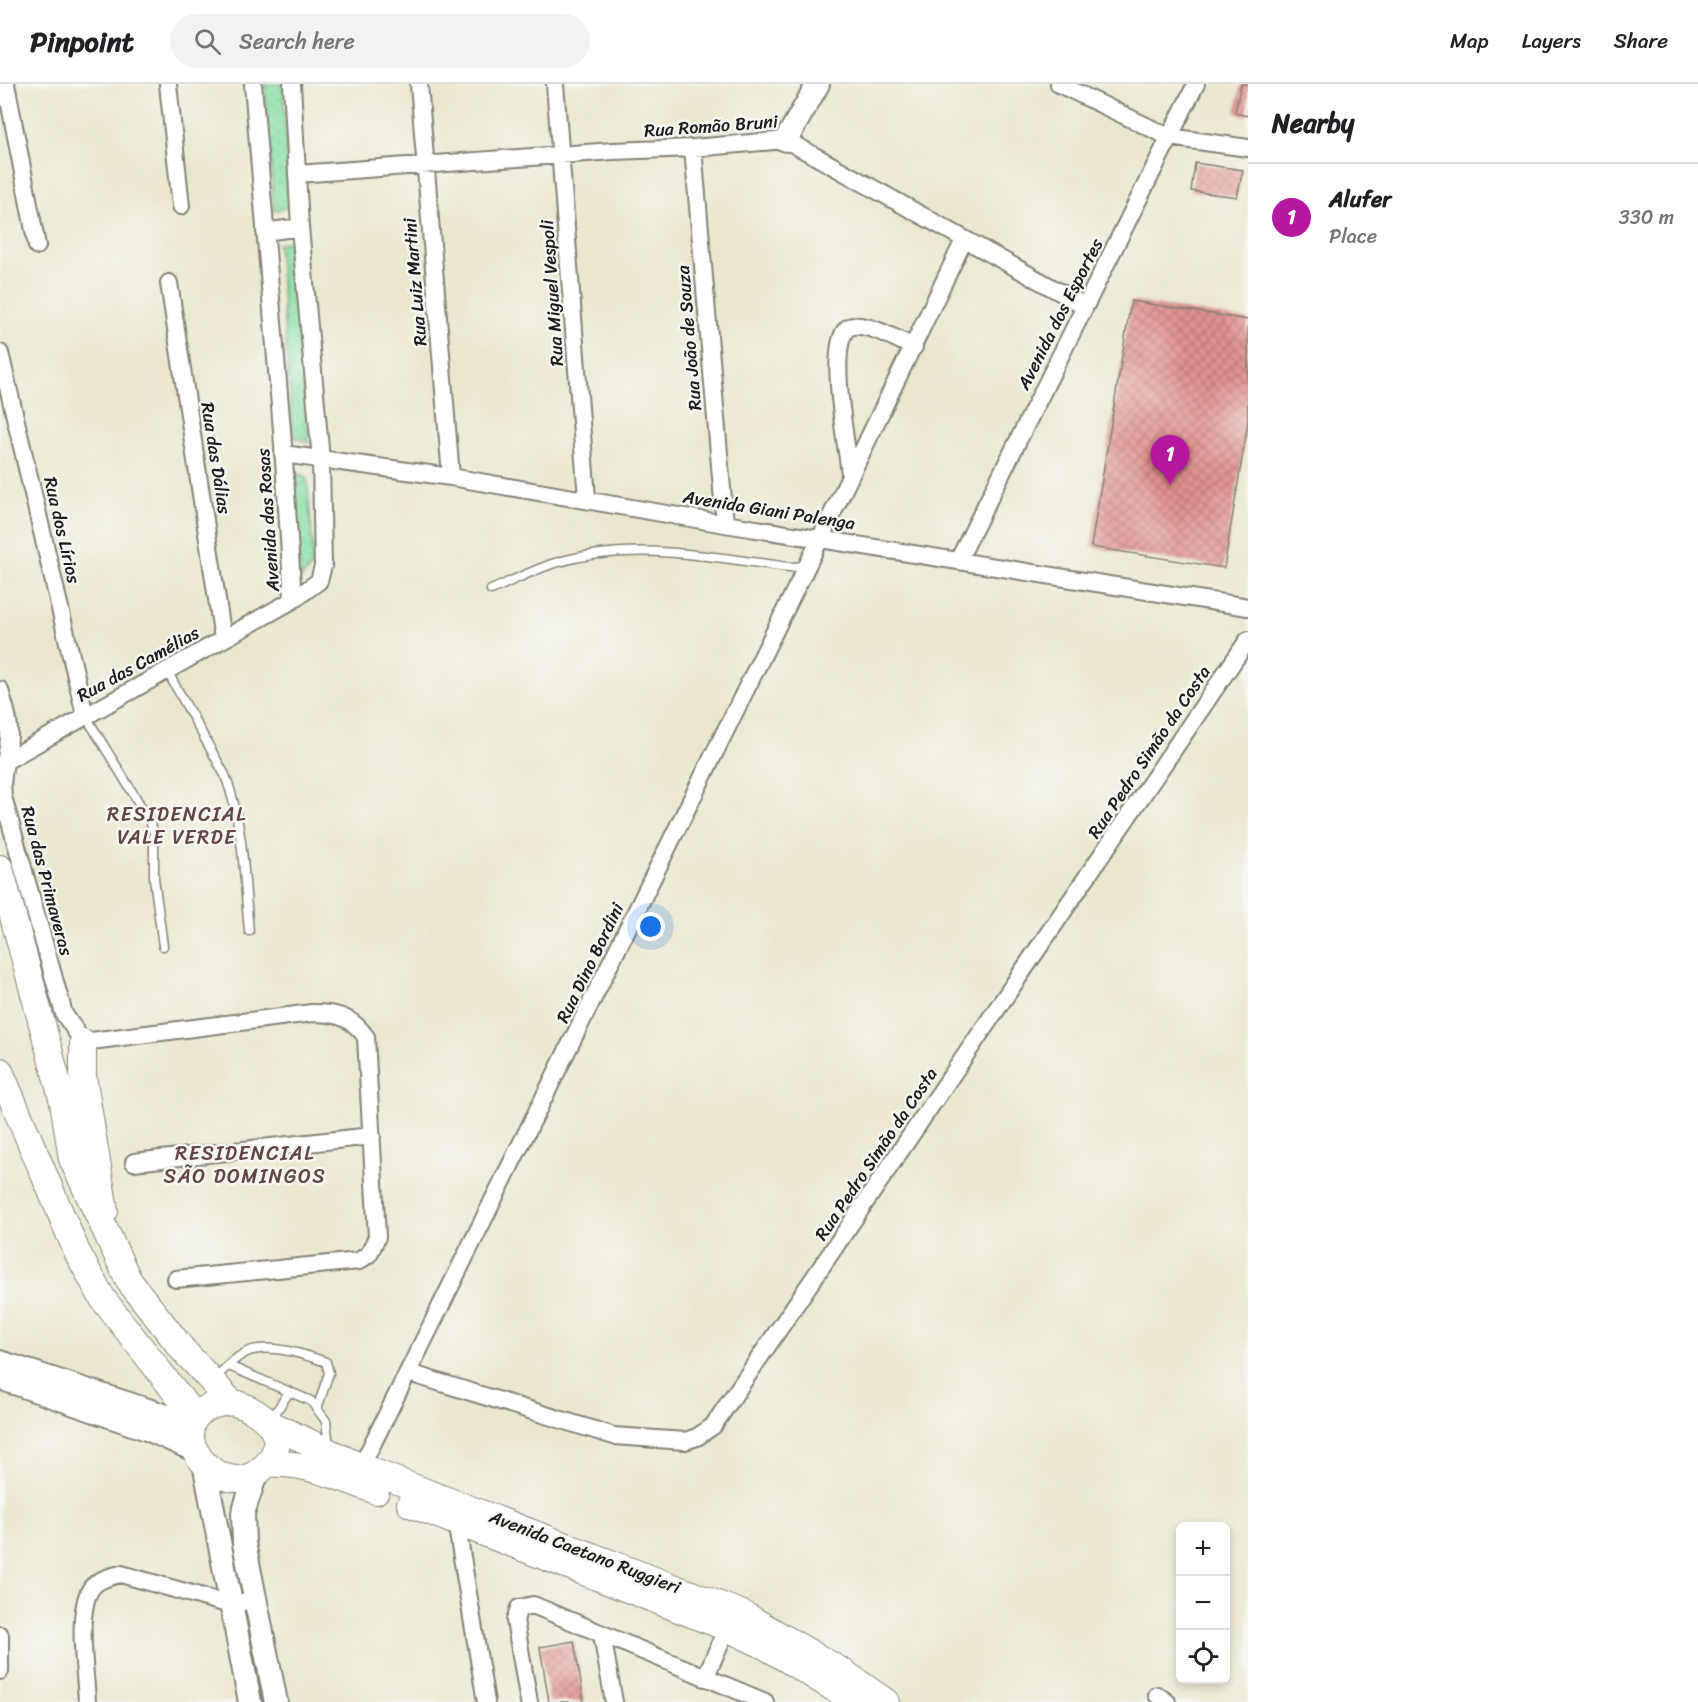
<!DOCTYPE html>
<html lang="en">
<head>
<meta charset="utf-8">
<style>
	:root { --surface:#fff; --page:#f2f2f2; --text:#202124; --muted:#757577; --line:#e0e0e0; --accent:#b5179e }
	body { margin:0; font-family:Sriracha,sans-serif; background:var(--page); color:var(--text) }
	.controls { position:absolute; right:18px; bottom:18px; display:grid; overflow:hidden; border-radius:9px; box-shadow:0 3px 9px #0003 }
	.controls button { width:54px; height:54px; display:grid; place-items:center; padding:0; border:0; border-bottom:2px solid var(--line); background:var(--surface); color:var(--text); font:30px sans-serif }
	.you { position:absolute; left:651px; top:843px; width:21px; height:21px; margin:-15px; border:4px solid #fff; border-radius:50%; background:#1a73e8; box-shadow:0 0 0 9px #1a73e833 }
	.badge { display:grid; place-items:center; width:39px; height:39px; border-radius:50%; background:var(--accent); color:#fff; font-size:20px; font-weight:700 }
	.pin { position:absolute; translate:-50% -50px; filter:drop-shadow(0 2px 3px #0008) }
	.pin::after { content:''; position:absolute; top:32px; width:21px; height:18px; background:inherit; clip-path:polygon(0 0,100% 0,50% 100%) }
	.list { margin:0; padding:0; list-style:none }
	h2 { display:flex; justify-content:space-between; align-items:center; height:78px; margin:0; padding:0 24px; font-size:26px }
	h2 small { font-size:20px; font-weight:400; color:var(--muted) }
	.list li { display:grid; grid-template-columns:39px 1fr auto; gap:18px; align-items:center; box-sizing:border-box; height:108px; padding:0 24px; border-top:2px solid var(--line) }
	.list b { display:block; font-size:22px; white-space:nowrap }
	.list p { margin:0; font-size:20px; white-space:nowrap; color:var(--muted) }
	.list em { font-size:20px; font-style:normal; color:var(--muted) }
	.icon { flex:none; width:33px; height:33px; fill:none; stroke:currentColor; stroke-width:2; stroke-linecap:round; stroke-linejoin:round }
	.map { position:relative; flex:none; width:1248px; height:1618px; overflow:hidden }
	header { display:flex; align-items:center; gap:36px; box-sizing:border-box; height:84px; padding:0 30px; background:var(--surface); border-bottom:2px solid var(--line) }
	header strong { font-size:28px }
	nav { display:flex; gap:33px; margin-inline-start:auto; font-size:21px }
	.search { width:420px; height:54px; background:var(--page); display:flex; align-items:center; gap:15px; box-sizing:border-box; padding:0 21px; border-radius:33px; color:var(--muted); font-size:22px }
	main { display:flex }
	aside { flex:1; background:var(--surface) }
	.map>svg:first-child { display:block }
	.park { fill:url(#park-dots); stroke:#517e60; stroke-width:1.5 }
	.building { fill:url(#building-cross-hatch) }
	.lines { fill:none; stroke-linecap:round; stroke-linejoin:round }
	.lane-casing { stroke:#848276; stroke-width:11 }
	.street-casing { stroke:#848276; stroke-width:20 }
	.secondary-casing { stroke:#848276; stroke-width:26 }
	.primary-casing { stroke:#848276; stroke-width:28 }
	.lane { stroke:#fff; stroke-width:8 }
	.street { stroke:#fff; stroke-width:16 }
	.secondary { stroke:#fff; stroke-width:22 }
	.primary { stroke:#fff; stroke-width:26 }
	.labels { text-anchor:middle; stroke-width:5; stroke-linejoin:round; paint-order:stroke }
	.street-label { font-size:18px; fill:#1c1c1c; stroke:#f6f6f2 }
	.neighbourhood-label { font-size:20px; letter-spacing:1.5px; fill:#624645; stroke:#f6f6f2 }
</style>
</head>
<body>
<header>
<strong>Pinpoint</strong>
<div class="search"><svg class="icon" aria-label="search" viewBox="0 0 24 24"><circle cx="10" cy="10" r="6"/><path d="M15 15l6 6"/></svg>Search here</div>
<nav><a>Map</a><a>Layers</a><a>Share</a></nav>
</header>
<main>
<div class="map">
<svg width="1248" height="1618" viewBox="0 0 1248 1618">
	<defs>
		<pattern id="park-dots" width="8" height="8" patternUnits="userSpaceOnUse" patternTransform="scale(1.5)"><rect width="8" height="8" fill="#86dfa4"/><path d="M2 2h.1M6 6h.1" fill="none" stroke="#73bf8d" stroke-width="1.8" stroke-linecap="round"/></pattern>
		<pattern id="building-cross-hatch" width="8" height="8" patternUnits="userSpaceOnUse" patternTransform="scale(1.5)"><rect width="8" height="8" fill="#e39390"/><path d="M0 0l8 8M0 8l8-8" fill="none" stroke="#b77775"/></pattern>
	</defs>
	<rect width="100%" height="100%" fill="#f6f6f2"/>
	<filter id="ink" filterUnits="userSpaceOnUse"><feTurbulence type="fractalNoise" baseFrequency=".0167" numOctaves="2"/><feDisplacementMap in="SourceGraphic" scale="12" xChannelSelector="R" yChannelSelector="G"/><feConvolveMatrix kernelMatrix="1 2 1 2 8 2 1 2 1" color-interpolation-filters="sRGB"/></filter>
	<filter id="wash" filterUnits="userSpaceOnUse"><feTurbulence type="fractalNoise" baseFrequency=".008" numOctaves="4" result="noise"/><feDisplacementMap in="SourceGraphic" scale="24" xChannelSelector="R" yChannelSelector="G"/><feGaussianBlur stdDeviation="1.35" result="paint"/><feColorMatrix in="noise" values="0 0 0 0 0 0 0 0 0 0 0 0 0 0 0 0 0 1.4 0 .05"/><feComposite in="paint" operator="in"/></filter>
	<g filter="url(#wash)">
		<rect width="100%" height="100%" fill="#ebe7cf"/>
		<path class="park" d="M265,0H283L289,123L274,127Z
			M291,157L309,359L293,352L278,160Z
			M291,388L307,393L314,476L311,483L300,495Z"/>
		<g id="blocks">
			<path class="building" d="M1241,0H1248V32L1235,29Z
				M1195,79L1243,86L1237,113L1191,107Z
				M1131,217L1248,236V338L1224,484L1091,463Z
				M574,1557L584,1618H549L540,1563Z"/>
		</g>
	</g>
	<g filter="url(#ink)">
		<use href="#blocks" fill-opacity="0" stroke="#848276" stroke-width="1.5"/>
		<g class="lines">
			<g class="lane-casing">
				<path id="lane" d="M491,506C512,497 533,486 555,479C633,456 711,473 789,483L807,482
					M166,585L225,691C244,740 244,796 249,847
					M85,631L150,737L154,749V794L163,862
					M229,1282L311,1317L326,1337L329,1363
					M214,1295C223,1287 232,1276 243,1270C265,1257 303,1270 326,1278L329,1289L317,1325
					M270,1337L289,1308"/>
			</g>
			<g class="street-casing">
				<path id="street" d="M6,0L37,162
					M168,0L181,122
					M253,0L282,346L293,516
					M419,0L451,393
					M555,0L587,415
					M1059,0L1169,53L1248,64
					M693,64L725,440
					M297,90L613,67L693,64L786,56L1085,222
					M265,148L300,143
					M169,199L223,555
					M0,269L85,631
					M283,370L451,393L725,440L1248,523
					M850,390C848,367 823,245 853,242C871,240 897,256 914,263
					M958,477L1196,0
					M0,606C4,621 10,636 9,652C8,675 0,687 3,713L64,930L83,958L312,929C337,929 352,933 366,953L377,1153L369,1170L359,1177L176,1195
					M2,679L293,516L319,497L323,482L321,376L300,143L292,0
					M134,1078L372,1052
					M409,1289L614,1352L685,1357L697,1353L713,1342L1248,556
					M361,1383L807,482L964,156
					M456,1437L486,1618
					M0,1551V1587
					M602,1551L614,1618
					M705,1594L727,1544
					M1157,1611L1167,1618
					M87,1618C86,1589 75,1526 92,1503C99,1495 111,1492 121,1490L231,1521L255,1515
					M529,1618L515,1536L519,1524L533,1521L765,1618"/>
			</g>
			<g class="secondary-casing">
				<path id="secondary" d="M786,56L818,0
					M0,1278L191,1340
					M0,1294L147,1345L194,1366
					M204,1379L250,1618
					M256,1390L243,1429L244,1459L276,1618"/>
			</g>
			<g class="primary-casing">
				<path id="primary" d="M0,784L63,1018L72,1075L129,1197L183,1266L231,1318
					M83,958V991L105,1127
					M0,987L77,1168L103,1215L194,1332
					M231,1318C266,1327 298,1358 258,1388C214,1421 146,1326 231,1318Z
					M273,1341L361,1383L743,1530L843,1588L886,1618
					M267,1380C306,1378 339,1393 376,1407
					M410,1420L727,1544L765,1562L856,1618"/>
			</g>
			<use href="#lane" class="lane"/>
			<use href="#street" class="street"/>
			<use href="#secondary" class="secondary"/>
			<use href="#primary" class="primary"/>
		</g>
	</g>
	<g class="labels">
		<g class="street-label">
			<text transform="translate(711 42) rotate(-4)" y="6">Rua Romão Bruni</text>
			<text transform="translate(415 198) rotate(-95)" y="6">Rua Luiz Martini</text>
			<text transform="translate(552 209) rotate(-94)" y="6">Rua Miguel Vespoli</text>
			<text transform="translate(1060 230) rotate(-63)" y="6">Avenida dos Esportes</text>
			<text transform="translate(689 254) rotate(-95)" y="6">Rua João de Souza</text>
			<text transform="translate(216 374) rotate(81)" y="6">Rua das Dálias</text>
			<text transform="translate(769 426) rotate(9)" y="6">Avenida Giani Palenga</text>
			<text transform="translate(268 436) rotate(-94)" y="6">Avenida das Rosas</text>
			<text transform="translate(62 446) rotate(77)" y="6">Rua dos Lírios</text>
			<text transform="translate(138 580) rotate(-29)" y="6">Rua das Camélias</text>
			<text transform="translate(1149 668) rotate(-56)" y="6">Rua Pedro Simão da Costa</text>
			<text transform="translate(47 797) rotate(75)" y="6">Rua das Primaveras</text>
			<text transform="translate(590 879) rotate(-64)" y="6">Rua Dino Bordini</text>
			<text transform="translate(876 1070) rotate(-56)" y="6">Rua Pedro Simão da Costa</text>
			<text transform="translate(585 1468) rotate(21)" y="6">Avenida Caetano Ruggieri</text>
		</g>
		<g class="neighbourhood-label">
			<text x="177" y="737">RESIDENCIAL<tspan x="177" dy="23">VALE VERDE</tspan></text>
			<text x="245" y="1076">RESIDENCIAL<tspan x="245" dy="23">SÃO DOMINGOS</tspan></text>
		</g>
	</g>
</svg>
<div class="controls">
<button>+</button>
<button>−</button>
<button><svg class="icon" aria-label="locate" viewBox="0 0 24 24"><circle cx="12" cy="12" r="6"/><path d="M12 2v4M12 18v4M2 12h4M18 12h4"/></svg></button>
</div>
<div class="you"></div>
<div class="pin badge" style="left:1170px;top:401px">1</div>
</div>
<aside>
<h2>Nearby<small></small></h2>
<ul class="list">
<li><span class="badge">1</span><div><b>Alufer</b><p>Place</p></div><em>330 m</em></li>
</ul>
</aside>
</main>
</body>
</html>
